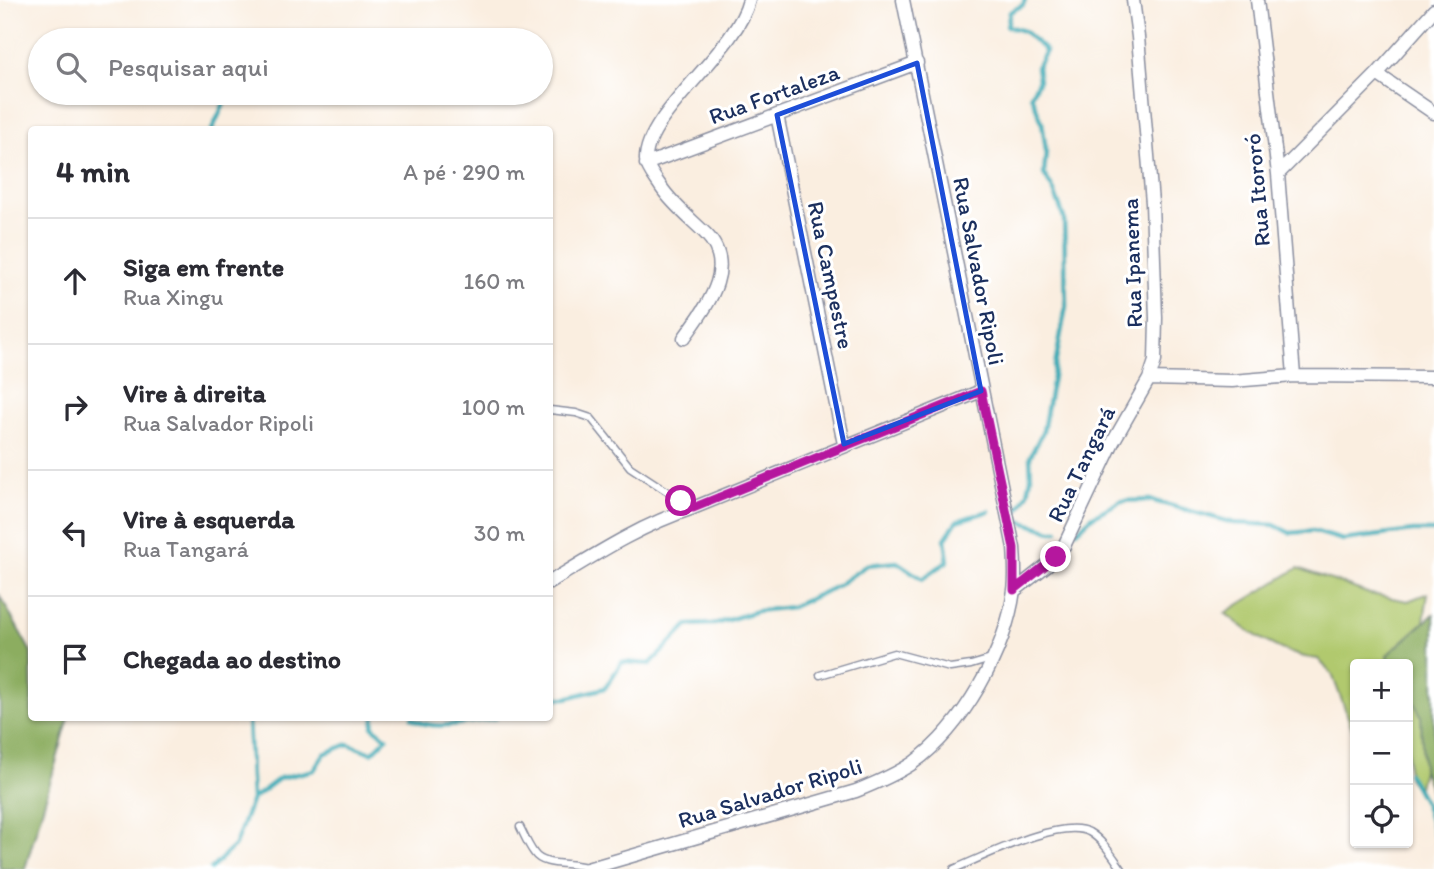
<!DOCTYPE html>
<html lang="pt">
<head>
<meta charset="utf-8">
<style>
	:root { --surface:#fff; --page:#f7f7f7; --text:#2b2b33; --muted:#7c7c81; --line:#e1e1e2 }
	body { margin:0; font-family:Itim,sans-serif; background:var(--page); color:var(--text) }
	.controls { position:absolute; right:21px; bottom:21px; display:grid; overflow:hidden; border-radius:7px; box-shadow:0 2px 5px #0004 }
	.controls button { width:63px; height:63px; display:grid; place-items:center; padding:0; border:0; border-bottom:2px solid var(--line); background:var(--surface); color:var(--text); font:35px sans-serif }
	.stop { position:absolute; width:21px; height:21px; margin:-16px; border:5px solid #b5179e; border-radius:50%; background:#fff }
	.stop.end { background:#b5179e; border-color:#fff; box-shadow:0 2px 7px #0008 }
	.list { margin:0; padding:0; list-style:none }
	h2 { display:flex; justify-content:space-between; align-items:center; height:91px; margin:0; padding:0 28px; font-size:30px }
	h2 small { font-size:23px; font-weight:400; color:var(--muted) }
	.list li { display:grid; grid-template-columns:46px 1fr auto; gap:21px; align-items:center; box-sizing:border-box; height:126px; padding:0 28px; border-top:2px solid var(--line) }
	.list b { display:block; font-size:26px; white-space:nowrap }
	.list p { margin:0; font-size:23px; white-space:nowrap; color:var(--muted) }
	.list em { font-size:23px; font-style:normal; color:var(--muted) }
	.icon { flex:none; width:38px; height:38px; fill:none; stroke:currentColor; stroke-width:2; stroke-linecap:round; stroke-linejoin:round }
	.map { position:relative; flex:none; width:1434px; height:869px; overflow:hidden }
	.search { position:absolute; background:var(--surface); box-shadow:0 2px 5px #0004; left:28px; top:28px; width:525px; height:77px; display:flex; align-items:center; gap:18px; box-sizing:border-box; padding:0 24px; border-radius:38px; color:var(--muted); font-size:26px }
	.panel { position:absolute; background:var(--surface); box-shadow:0 2px 5px #0004; left:28px; top:126px; width:525px; height:595px; border-radius:7px }
	.map>svg:first-child { display:block }
	.green { fill:#b1c96e; stroke:#667c66; stroke-width:2 }
	.forest { fill:#8cad61; stroke:#546e60; stroke-width:2 }
	.lines { fill:none; stroke-linecap:round; stroke-linejoin:round }
	.stream { stroke:#39aab6; stroke-width:4.5 }
	.service-casing { stroke:#8a8e9f; stroke-width:9 }
	.minor-casing { stroke:#8a8e9f; stroke-width:15 }
	.service { stroke:#fff; stroke-width:6 }
	.minor { stroke:#fff; stroke-width:12 }
	.route { stroke:#b5179e; stroke-width:9 }
	.marked { fill:none; stroke:#1d4ed8; stroke-width:5; stroke-linejoin:round }
	.labels { text-anchor:middle; stroke-width:6; stroke-linejoin:round; paint-order:stroke }
	.street-label { font-size:23px; fill:#1b2f5e; stroke:#fff }
</style>
</head>
<body>
<div class="map">
<svg width="1434" height="869" viewBox="0 0 1434 869">
	<rect width="100%" height="100%" fill="#fff"/>
	<filter id="ink" filterUnits="userSpaceOnUse"><feTurbulence type="fractalNoise" baseFrequency=".0143" numOctaves="2"/><feDisplacementMap in="SourceGraphic" scale="14" xChannelSelector="R" yChannelSelector="G"/><feConvolveMatrix kernelMatrix="1 2 1 2 8 2 1 2 1" color-interpolation-filters="sRGB"/></filter>
	<filter id="wash" filterUnits="userSpaceOnUse"><feTurbulence type="fractalNoise" baseFrequency=".00686" numOctaves="4" result="noise"/><feDisplacementMap in="SourceGraphic" scale="28" xChannelSelector="R" yChannelSelector="G"/><feGaussianBlur stdDeviation="1.57" result="paint"/><feColorMatrix in="noise" values="0 0 0 0 0 0 0 0 0 0 0 0 0 0 0 0 0 1.4 0 .05"/><feComposite in="paint" operator="in"/></filter>
	<g filter="url(#wash)">
		<rect width="100%" height="100%" fill="#faeee0"/>
		<path class="green" d="M1298,568L1370,594L1408,601L1428,593L1424,622L1387,655L1392,664H1355V736L1332,674L1318,659C1286,657 1250,634 1225,613Z
			M1408,692L1421,715L1423,770L1418,791L1408,778Z"/>
		<path class="forest" d="M0,596L31,652L32,718H69L25,869H0Z
			M1434,614V798L1423,770L1421,715L1408,692V664H1392L1387,655Z"/>
		<g class="lines">
			<path class="stream" d="M1025,0L1023,5L1010,12L1007,26L1024,31L1046,51L1037,67L1039,80L1031,95L1042,122L1046,151L1044,174L1054,191L1064,218L1066,306L1043,431L1030,457L1031,478L1028,493L1013,519L1051,531H1058
				M227,40L230,37
				M212,130L225,101L226,93
				M1077,531L1093,516L1121,501L1150,500L1234,523L1274,525L1290,533L1313,531L1343,540L1413,531H1434
				M550,698H566L605,688L622,662L650,664L688,625L715,624L757,611L792,607L837,586L867,565L897,562L922,579L948,561L945,539L957,521L989,511
				M248,718L252,799
				M412,718C431,733 473,721 496,718
				M1408,773L1425,804L1434,833
				M211,869L235,845L252,799L280,778L314,770L324,754L348,744L372,753L387,738L373,727L374,718"/>
		</g>
	</g>
	<g filter="url(#ink)">
		<g class="lines">
			<g class="service-casing">
				<path id="service" d="M550,410L576,413L591,418L630,467L691,507
					M820,675L894,653L950,668L971,665L991,659
					M520,827C524,835 528,845 534,853C544,868 572,861 589,868
					M954,869C983,857 1061,817 1089,832C1103,840 1113,857 1122,869"/>
			</g>
			<g class="minor-casing">
				<path id="minor" d="M1257,0L1278,174L1294,376
					M1377,74L1434,113
					M777,115L844,444
					M646,164L917,63
					M1278,174L1377,74L1434,10
					M684,338C705,308 739,268 706,234C691,219 673,205 661,187C656,179 647,169 646,160C644,115 737,51 749,0
					M1149,379L1232,381L1294,376L1434,377
					M550,582C596,554 641,525 693,508L981,391
					M1014,591L1047,565L1064,546L1113,442L1149,379L1155,361L1156,318L1152,203L1138,37L1133,0
					M587,869L856,791C876,783 895,775 913,763C963,727 1006,651 1014,590C1016,576 1015,562 1014,548L903,0"/>
			</g>
			<use href="#service" class="service"/>
			<use href="#minor" class="minor"/>
		</g>
	</g>
	<g class="lines" filter="url(#ink)">
		<path class="route" d="M681,501L693,508L981,391L1014,548V590L1056,557"/>
	</g>
	<path class="marked" d="M917,63L981,391L844,444L777,115Z"/>
	<g class="labels">
		<g class="street-label">
			<text transform="translate(774 94) rotate(-20)" y="8">Rua Fortaleza</text>
			<text transform="translate(1257 190) rotate(-95)" y="8">Rua Itororó</text>
			<text transform="translate(1132 263) rotate(-92)" y="8">Rua Ipanema</text>
			<text transform="translate(979 271) rotate(79)" y="8">Rua Salvador Ripoli</text>
			<text transform="translate(831 275) rotate(78)" y="8">Rua Campestre</text>
			<text transform="translate(1081 464) rotate(-64)" y="8">Rua Tangará</text>
			<text transform="translate(770 793) rotate(-17)" y="8">Rua Salvador Ripoli</text>
		</g>
	</g>
</svg>
<div class="controls">
<button>+</button>
<button>−</button>
<button><svg class="icon" aria-label="locate" viewBox="0 0 24 24"><circle cx="12" cy="12" r="6"/><path d="M12 2v4M12 18v4M2 12h4M18 12h4"/></svg></button>
</div>
<div class="stop" style="left:681px;top:501px"></div>
<div class="stop end" style="left:1056px;top:557px"></div>
<div class="search"><svg class="icon" aria-label="search" viewBox="0 0 24 24"><circle cx="10" cy="10" r="6"/><path d="M15 15l6 6"/></svg>Pesquisar aqui</div>
<section class="panel">
<h2>4 min<small>A pé · 290 m</small></h2>
<ul class="list">
<li><svg class="icon" aria-label="ahead" viewBox="0 0 24 24"><path d="M12 20V5M6 11l6-6 6 6"/></svg><div><b>Siga em frente</b><p>Rua Xingu</p></div><em>160 m</em></li>
<li><svg class="icon" aria-label="right" viewBox="0 0 24 24"><path d="M7 20v-9h11M14 6l5 5-5 5"/></svg><div><b>Vire à direita</b><p>Rua Salvador Ripoli</p></div><em>100 m</em></li>
<li><svg class="icon" aria-label="left" viewBox="0 0 24 24"><path d="M17 20v-9H6M10 6l-5 5 5 5"/></svg><div><b>Vire à esquerda</b><p>Rua Tangará</p></div><em>30 m</em></li>
<li><svg class="icon" aria-label="arrive" viewBox="0 0 24 24"><path d="M6 21V4h12l-3 4 3 4H6"/></svg><div><b>Chegada ao destino</b></div></li>
</ul>
</section>
</div>
</body>
</html>
